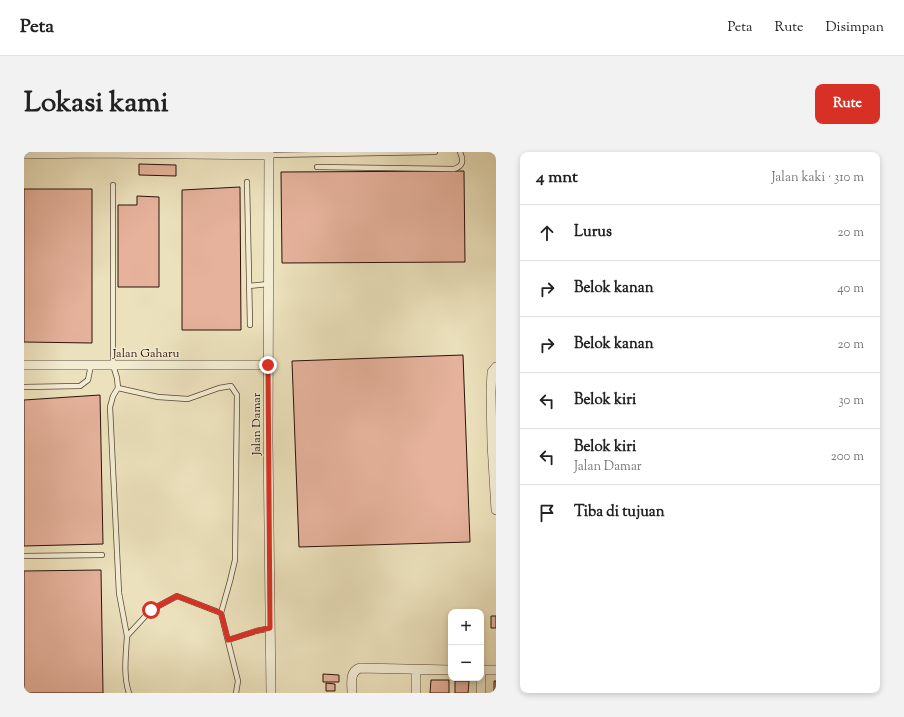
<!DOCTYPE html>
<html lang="id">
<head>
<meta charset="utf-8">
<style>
	:root { --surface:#fff; --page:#f2f2f2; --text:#222; --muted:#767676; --line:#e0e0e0; --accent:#d93025 }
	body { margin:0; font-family:"Sorts Mill Goudy",serif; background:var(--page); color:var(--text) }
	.controls { position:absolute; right:12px; bottom:12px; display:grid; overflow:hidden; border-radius:8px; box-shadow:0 2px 6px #0003 }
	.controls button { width:36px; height:36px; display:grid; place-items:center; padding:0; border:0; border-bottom:1px solid var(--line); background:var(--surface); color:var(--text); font:20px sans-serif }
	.stop { position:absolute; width:12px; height:12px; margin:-9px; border:3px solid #d93025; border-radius:50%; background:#fff }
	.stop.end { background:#d93025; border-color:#fff; box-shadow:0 1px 4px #0008 }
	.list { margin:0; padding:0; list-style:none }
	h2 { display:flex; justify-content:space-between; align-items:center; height:52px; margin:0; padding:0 16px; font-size:17px }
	h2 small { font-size:13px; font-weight:400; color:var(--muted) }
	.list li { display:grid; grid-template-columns:26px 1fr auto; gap:12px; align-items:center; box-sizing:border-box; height:56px; padding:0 16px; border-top:1px solid var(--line) }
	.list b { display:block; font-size:15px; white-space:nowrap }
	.list p { margin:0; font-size:13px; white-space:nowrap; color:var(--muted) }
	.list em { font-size:13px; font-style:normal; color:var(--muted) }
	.icon { flex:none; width:22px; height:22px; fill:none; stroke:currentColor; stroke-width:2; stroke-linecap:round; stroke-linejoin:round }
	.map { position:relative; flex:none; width:472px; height:541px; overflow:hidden; border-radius:8px }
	header { display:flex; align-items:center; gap:24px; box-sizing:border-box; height:56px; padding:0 20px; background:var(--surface); border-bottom:1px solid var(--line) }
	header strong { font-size:19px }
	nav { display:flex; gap:22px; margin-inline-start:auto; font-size:14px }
	.intro { display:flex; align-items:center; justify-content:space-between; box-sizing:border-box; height:96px; padding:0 24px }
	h1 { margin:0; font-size:28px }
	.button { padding:10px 18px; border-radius:8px; background:var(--accent); color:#fff; font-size:14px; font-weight:700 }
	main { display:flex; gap:24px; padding:0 24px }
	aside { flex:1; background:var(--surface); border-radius:8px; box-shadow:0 2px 6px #0003 }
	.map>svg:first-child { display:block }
	.building { fill:#e6b29c; stroke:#2a1309 }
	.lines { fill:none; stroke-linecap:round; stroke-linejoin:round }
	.service-casing { stroke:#5a4636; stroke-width:6 }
	.minor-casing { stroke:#5a4636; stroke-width:10 }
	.service { stroke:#f2ecd3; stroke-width:4.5 }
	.minor { stroke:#f2ecd3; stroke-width:9 }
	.route { stroke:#d93025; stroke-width:5 }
	.labels { text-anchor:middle; stroke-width:3; stroke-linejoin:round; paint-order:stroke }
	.street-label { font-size:12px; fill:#2a1309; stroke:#f2ecd3 }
</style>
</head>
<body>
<header>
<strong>Peta</strong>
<nav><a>Peta</a><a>Rute</a><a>Disimpan</a></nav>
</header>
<div class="intro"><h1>Lokasi kami</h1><a class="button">Rute</a></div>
<main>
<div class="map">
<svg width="472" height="541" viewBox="0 0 472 541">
	<rect width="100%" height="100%" fill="#ebe1bc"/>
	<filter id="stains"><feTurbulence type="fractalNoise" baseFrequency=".005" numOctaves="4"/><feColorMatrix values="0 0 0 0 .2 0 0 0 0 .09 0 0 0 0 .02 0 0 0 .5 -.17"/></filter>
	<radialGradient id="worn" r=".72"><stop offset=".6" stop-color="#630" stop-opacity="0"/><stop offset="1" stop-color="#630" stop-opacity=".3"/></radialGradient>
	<path class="building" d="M115,12L152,13V24L115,23Z
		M440,19L441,110L258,111L257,20Z
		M216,35L217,178H158V38Z
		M0,37H68V191L0,190Z
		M113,44L135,45V135H94V53H113Z
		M439,203L446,390L275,395L268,209Z
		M76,243L79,392L0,394V248Z
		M77,418L79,541H0V419Z
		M467,464H472V476H467Z
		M299,522L315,523V530H299Z
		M407,528H425V541H406Z
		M431,529H445L444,541H431Z
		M470,529H472V541H470Z
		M302,531L311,532V539H302Z"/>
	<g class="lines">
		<g class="service-casing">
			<path id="service" d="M245,3L411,0
				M293,15L430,17C439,14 440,9 436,0
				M223,30L226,173
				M89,33V213L93,226L94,236L134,245L164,247L195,236L207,234L213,243L211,408L206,429L197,461
				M225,134L244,132
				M0,235L56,234L64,228L67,213
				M94,236L89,244L86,255L95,441L103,484
				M0,404L78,403
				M204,488L232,479L247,476
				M105,541C99,524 102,502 103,484L127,458L153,444L197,461L214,529L212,541"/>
		</g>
		<g class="minor-casing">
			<path id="minor" d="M245,0L244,290L247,541
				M0,2L69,1L245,3
				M0,213H244
				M472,215L468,220L467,240L468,292L472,358
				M392,518V541
				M457,518H472
				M457,523V541
				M328,541C328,531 325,520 336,516L427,518"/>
		</g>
		<use href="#service" class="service"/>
		<use href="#minor" class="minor"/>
	</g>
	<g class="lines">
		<path class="route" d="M127,458L153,444L197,461L204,488L232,479L246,476L244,213"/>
	</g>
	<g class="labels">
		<g class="street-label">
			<text x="122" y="205">Jalan Gaharu</text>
			<text transform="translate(232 272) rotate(-90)" y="4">Jalan Damar</text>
		</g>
	</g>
	<rect width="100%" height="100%" filter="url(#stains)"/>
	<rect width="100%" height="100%" fill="url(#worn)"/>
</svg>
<div class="controls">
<button>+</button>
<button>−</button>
</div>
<div class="stop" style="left:127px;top:458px"></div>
<div class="stop end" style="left:244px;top:213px"></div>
</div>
<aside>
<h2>4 mnt<small>Jalan kaki · 310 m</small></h2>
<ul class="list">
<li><svg class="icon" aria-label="ahead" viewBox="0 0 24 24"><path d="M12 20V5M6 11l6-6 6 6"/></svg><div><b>Lurus</b></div><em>20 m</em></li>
<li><svg class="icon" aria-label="right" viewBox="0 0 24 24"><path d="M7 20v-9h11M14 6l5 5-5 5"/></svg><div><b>Belok kanan</b></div><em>40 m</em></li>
<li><svg class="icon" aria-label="right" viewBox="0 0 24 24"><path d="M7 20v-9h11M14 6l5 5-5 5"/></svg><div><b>Belok kanan</b></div><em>20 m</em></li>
<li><svg class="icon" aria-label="left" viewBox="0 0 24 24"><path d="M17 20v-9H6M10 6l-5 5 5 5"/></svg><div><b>Belok kiri</b></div><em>30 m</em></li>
<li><svg class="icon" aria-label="left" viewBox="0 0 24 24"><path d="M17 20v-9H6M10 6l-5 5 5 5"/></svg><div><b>Belok kiri</b><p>Jalan Damar</p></div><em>200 m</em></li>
<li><svg class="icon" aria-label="arrive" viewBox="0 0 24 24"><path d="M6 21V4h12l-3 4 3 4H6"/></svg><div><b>Tiba di tujuan</b></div></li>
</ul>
</aside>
</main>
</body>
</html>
